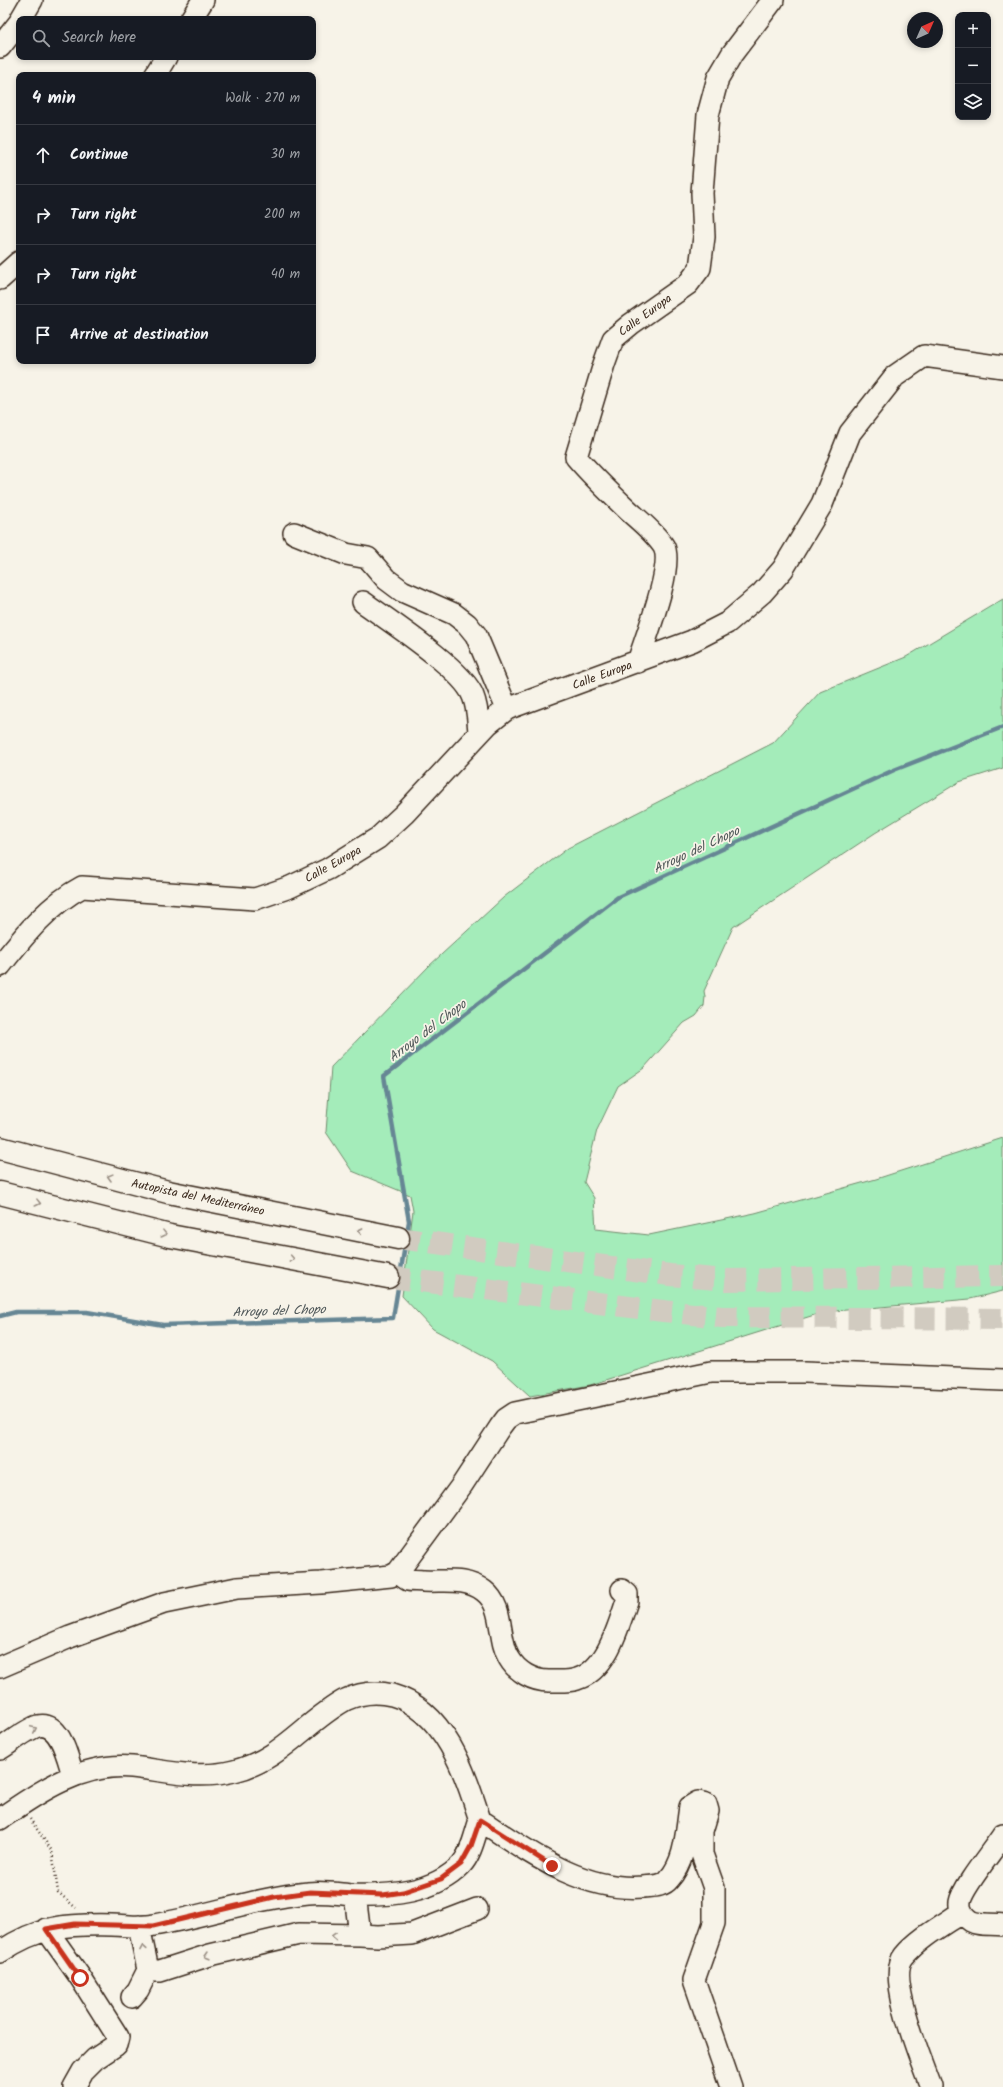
<!DOCTYPE html>
<html lang="en">
<head>
<meta charset="utf-8">
<style>
	:root { --surface:#171b24; --page:#20242c; --text:#f1f3f6; --muted:#9ea1a6; --line:#363941 }
	body { margin:0; font-family:Kalam,sans-serif; background:var(--page); color:var(--text) }
	.controls { position:absolute; right:12px; top:12px; display:grid; overflow:hidden; border-radius:8px; box-shadow:0 2px 6px #0003 }
	.controls button { width:36px; height:36px; display:grid; place-items:center; padding:0; border:0; border-bottom:1px solid var(--line); background:var(--surface); color:var(--text); font:20px sans-serif }
	.compass { position:absolute; left:907px; top:12px; width:36px; height:36px; border-radius:50%; background:var(--surface); box-shadow:0 2px 6px #0003; rotate:45deg }
	.stop { position:absolute; width:12px; height:12px; margin:-9px; border:3px solid #c8321e; border-radius:50%; background:#fff }
	.stop.end { background:#c8321e; border-color:#fff; box-shadow:0 1px 4px #0008 }
	.list { margin:0; padding:0; list-style:none }
	h2 { display:flex; justify-content:space-between; align-items:center; height:52px; margin:0; padding:0 16px; font-size:17px }
	h2 small { font-size:13px; font-weight:400; color:var(--muted) }
	.list li { display:grid; grid-template-columns:26px 1fr auto; gap:12px; align-items:center; box-sizing:border-box; height:60px; padding:0 16px; border-top:1px solid var(--line) }
	.list b { display:block; font-size:15px; white-space:nowrap }
	.list em { font-size:13px; font-style:normal; color:var(--muted) }
	.icon { flex:none; width:22px; height:22px; fill:none; stroke:currentColor; stroke-width:2; stroke-linecap:round; stroke-linejoin:round }
	.map { position:relative; flex:none; width:1003px; height:2087px; overflow:hidden }
	.search { position:absolute; background:var(--surface); box-shadow:0 2px 6px #0003; left:16px; top:16px; width:300px; height:44px; display:flex; align-items:center; gap:10px; box-sizing:border-box; padding:0 14px; border-radius:8px; color:var(--muted); font-size:15px }
	.panel { position:absolute; background:var(--surface); box-shadow:0 2px 6px #0003; left:16px; top:72px; width:300px; height:292px; border-radius:8px }
	.map>svg:first-child { display:block }
	.green { fill:#a4ecba; stroke:#708b6c }
	.lines { fill:none; stroke-linecap:round; stroke-linejoin:round }
	.stream { stroke:#668694; stroke-width:4.5 }
	.highway-tunnel { stroke:#d1cbc0; stroke-width:22; stroke-dasharray:22 11; stroke-linecap:butt }
	.minor-casing { stroke:#3b2a1e; stroke-width:24 }
	.highway-casing { stroke:#3b2a1e; stroke-width:25 }
	.path { stroke:#3b2a1e; stroke-width:2.5; stroke-dasharray:1 3; stroke-linecap:butt }
	.minor { stroke:#f7f3e8; stroke-width:21 }
	.highway { stroke:#f7f3e8; stroke-width:22 }
	.oneway { stroke:#998e83 }
	.route { stroke:#c8321e; stroke-width:5 }
	.labels { text-anchor:middle; stroke-width:3.5; stroke-linejoin:round; paint-order:stroke }
	.street-label { font-size:12px; fill:#3b2a1e; stroke:#f7f3e8 }
	.water-label { font-size:13px; font-style:italic; fill:#505859; stroke:#f7f3e8 }
</style>
</head>
<body>
<div class="map">
<svg width="1003" height="2087" viewBox="0 0 1003 2087">
	<rect width="100%" height="100%" fill="#f7f3e8"/>
	<filter id="ink" filterUnits="userSpaceOnUse"><feTurbulence type="fractalNoise" baseFrequency=".025" numOctaves="2"/><feDisplacementMap in="SourceGraphic" scale="8" xChannelSelector="R" yChannelSelector="G"/><feConvolveMatrix kernelMatrix="1 2 1 2 8 2 1 2 1" color-interpolation-filters="sRGB"/></filter>
	<g filter="url(#ink)">
		<path class="green" d="M1003,599V768L959,782L875,833L733,927L704,991L705,997L704,1006L696,1016L684,1023L644,1068L618,1086L597,1130L584,1182L594,1198L596,1229L649,1235L755,1213L876,1179L1003,1138V1291L970,1299L824,1312L590,1385L530,1396L492,1361L433,1329L402,1296L413,1211L410,1195L352,1171L326,1132L331,1067L429,966L504,897L568,848L773,743L820,692L906,657Z"/>
		<g class="lines">
			<path class="stream" d="M0,1316L16,1312H87L163,1325L393,1318L409,1221L384,1076L618,897L894,770L1003,727"/>
			<path class="highway-tunnel" d="M398,1238L670,1275L727,1280L1003,1276
				M388,1277L663,1311L722,1317L1003,1319"/>
			<g class="minor-casing">
				<path id="minor" d="M21,19L32,0
					M191,19L203,0
					M0,47L19,23
					M155,75L166,57
					M0,279L19,262
					M294,533L346,554L368,558L386,579L402,591L454,614L467,624L476,635L507,709
					M363,602C389,621 463,669 473,696C478,708 478,721 479,733
					M638,662C645,639 674,567 664,547C656,534 641,522 630,512C611,494 593,477 576,457L604,364L613,339L631,324L688,284L700,268L704,237L702,193L708,115L718,78L732,54L773,0
					M0,966C24,936 48,905 82,887L255,899L290,887L328,869L378,838L404,814L488,724L507,709L692,641L727,623L762,593L783,569L822,504L850,433L895,376L924,356L1003,367
					M398,1572C401,1575 404,1578 408,1580C412,1581 418,1580 423,1581C444,1582 466,1577 484,1591C505,1607 497,1638 509,1658C517,1672 533,1681 549,1681C558,1681 568,1682 577,1679C607,1670 618,1627 627,1601V1594L622,1590
					M0,1667L70,1637L164,1603L237,1588L321,1583L391,1576L398,1572L462,1485L500,1427L506,1419L515,1413L711,1372H805L1003,1380
					M0,1749C10,1743 27,1729 38,1726C61,1721 68,1760 73,1775
					M0,1819C38,1792 83,1762 132,1767C167,1771 199,1780 234,1771C281,1760 305,1722 345,1700C360,1693 376,1691 392,1695C445,1710 465,1773 480,1820C529,1852 582,1892 643,1887C652,1886 663,1887 669,1879C686,1860 686,1832 690,1807L698,1802L706,1804L708,1811L702,1831V1854L714,1888V1923L694,1980L731,2087
					M1003,1835C994,1849 962,1888 960,1902C959,1910 964,1917 970,1921C979,1926 993,1923 1003,1925
					M46,1929L80,1977L118,2037L116,2045L95,2059L83,2071L74,2087
					M360,1935L378,1936L412,1934L477,1909
					M0,1952C39,1926 66,1924 112,1925C126,1925 141,1928 154,1925C206,1916 256,1898 308,1893C323,1891 339,1894 353,1895C390,1896 434,1893 461,1865C472,1853 475,1834 480,1820
					M148,1970L160,1971L210,1955L299,1934L360,1935L355,1895
					M132,1997L138,1990L148,1970L139,1926
					M931,2087C922,2062 886,1977 904,1956C919,1938 943,1925 962,1912"/>
			</g>
			<g class="highway-casing">
				<path id="highway" d="M0,1148L168,1192L398,1238
					M0,1193L170,1236L388,1277"/>
			</g>
			<path class="path" d="M30,1819L52,1851L58,1892L76,1908"/>
			<use href="#minor" class="minor"/>
			<use href="#highway" class="highway"/>
		</g>
		<defs><path id="oneway-chevron" d="M-2-3.5L2.5 0L-2 3.5" fill="none" stroke-width="1.6" stroke-linecap="round" stroke-linejoin="round"/></defs>
		<g class="oneway">
			<use href="#oneway-chevron" transform="translate(110 1177) rotate(-165)"/>
			<use href="#oneway-chevron" transform="translate(38 1203) rotate(14)"/>
			<use href="#oneway-chevron" transform="translate(360 1231) rotate(-169)"/>
			<use href="#oneway-chevron" transform="translate(164 1234) rotate(14)"/>
			<use href="#oneway-chevron" transform="translate(292 1259) rotate(11)"/>
			<use href="#oneway-chevron" transform="translate(34 1729) rotate(-25)"/>
			<use href="#oneway-chevron" transform="translate(334 1936) rotate(-178)"/>
			<use href="#oneway-chevron" transform="translate(143 1948) rotate(-100)"/>
			<use href="#oneway-chevron" transform="translate(207 1956) rotate(164)"/>
		</g>
	</g>
	<g class="lines" filter="url(#ink)">
		<path class="route" d="M80,1978L46,1929L75,1924L153,1926L274,1897L310,1892L383,1895L403,1892L441,1879L461,1864L471,1846L480,1820L552,1866"/>
	</g>
	<g class="labels">
		<g class="street-label">
			<text transform="translate(645 315) rotate(-36)" y="4">Calle Europa</text>
			<text transform="translate(602 675) rotate(-20)" y="4">Calle Europa</text>
			<text transform="translate(333 864) rotate(-29)" y="4">Calle Europa</text>
			<text transform="translate(198 1197) rotate(12)" y="4">Autopista del Mediterráneo</text>
		</g>
		<g class="water-label">
			<text transform="translate(696 849) rotate(-25)" y="5">Arroyo del Chopo</text>
			<text transform="translate(427 1030) rotate(-37)" y="5">Arroyo del Chopo</text>
			<text transform="translate(279 1310) rotate(-2)" y="5">Arroyo del Chopo</text>
		</g>
	</g>
</svg>
<div class="controls">
<button>+</button>
<button>−</button>
<button><svg class="icon" aria-label="layers" viewBox="0 0 24 24"><path d="M12 4l9 5-9 5-9-5zM3 14l9 5 9-5"/></svg></button>
</div>
<svg class="compass" viewBox="-18 -18 36 36"><path d="M0-13l5 13h-10z" fill="#e53935"/><path d="M0 13l5-13h-10z" fill="#9ea1a6"/></svg>
<div class="stop" style="left:80px;top:1978px"></div>
<div class="stop end" style="left:552px;top:1866px"></div>
<div class="search"><svg class="icon" aria-label="search" viewBox="0 0 24 24"><circle cx="10" cy="10" r="6"/><path d="M15 15l6 6"/></svg>Search here</div>
<section class="panel">
<h2>4 min<small>Walk · 270 m</small></h2>
<ul class="list">
<li><svg class="icon" aria-label="ahead" viewBox="0 0 24 24"><path d="M12 20V5M6 11l6-6 6 6"/></svg><div><b>Continue</b></div><em>30 m</em></li>
<li><svg class="icon" aria-label="right" viewBox="0 0 24 24"><path d="M7 20v-9h11M14 6l5 5-5 5"/></svg><div><b>Turn right</b></div><em>200 m</em></li>
<li><svg class="icon" aria-label="right" viewBox="0 0 24 24"><path d="M7 20v-9h11M14 6l5 5-5 5"/></svg><div><b>Turn right</b></div><em>40 m</em></li>
<li><svg class="icon" aria-label="arrive" viewBox="0 0 24 24"><path d="M6 21V4h12l-3 4 3 4H6"/></svg><div><b>Arrive at destination</b></div></li>
</ul>
</section>
</div>
</body>
</html>
